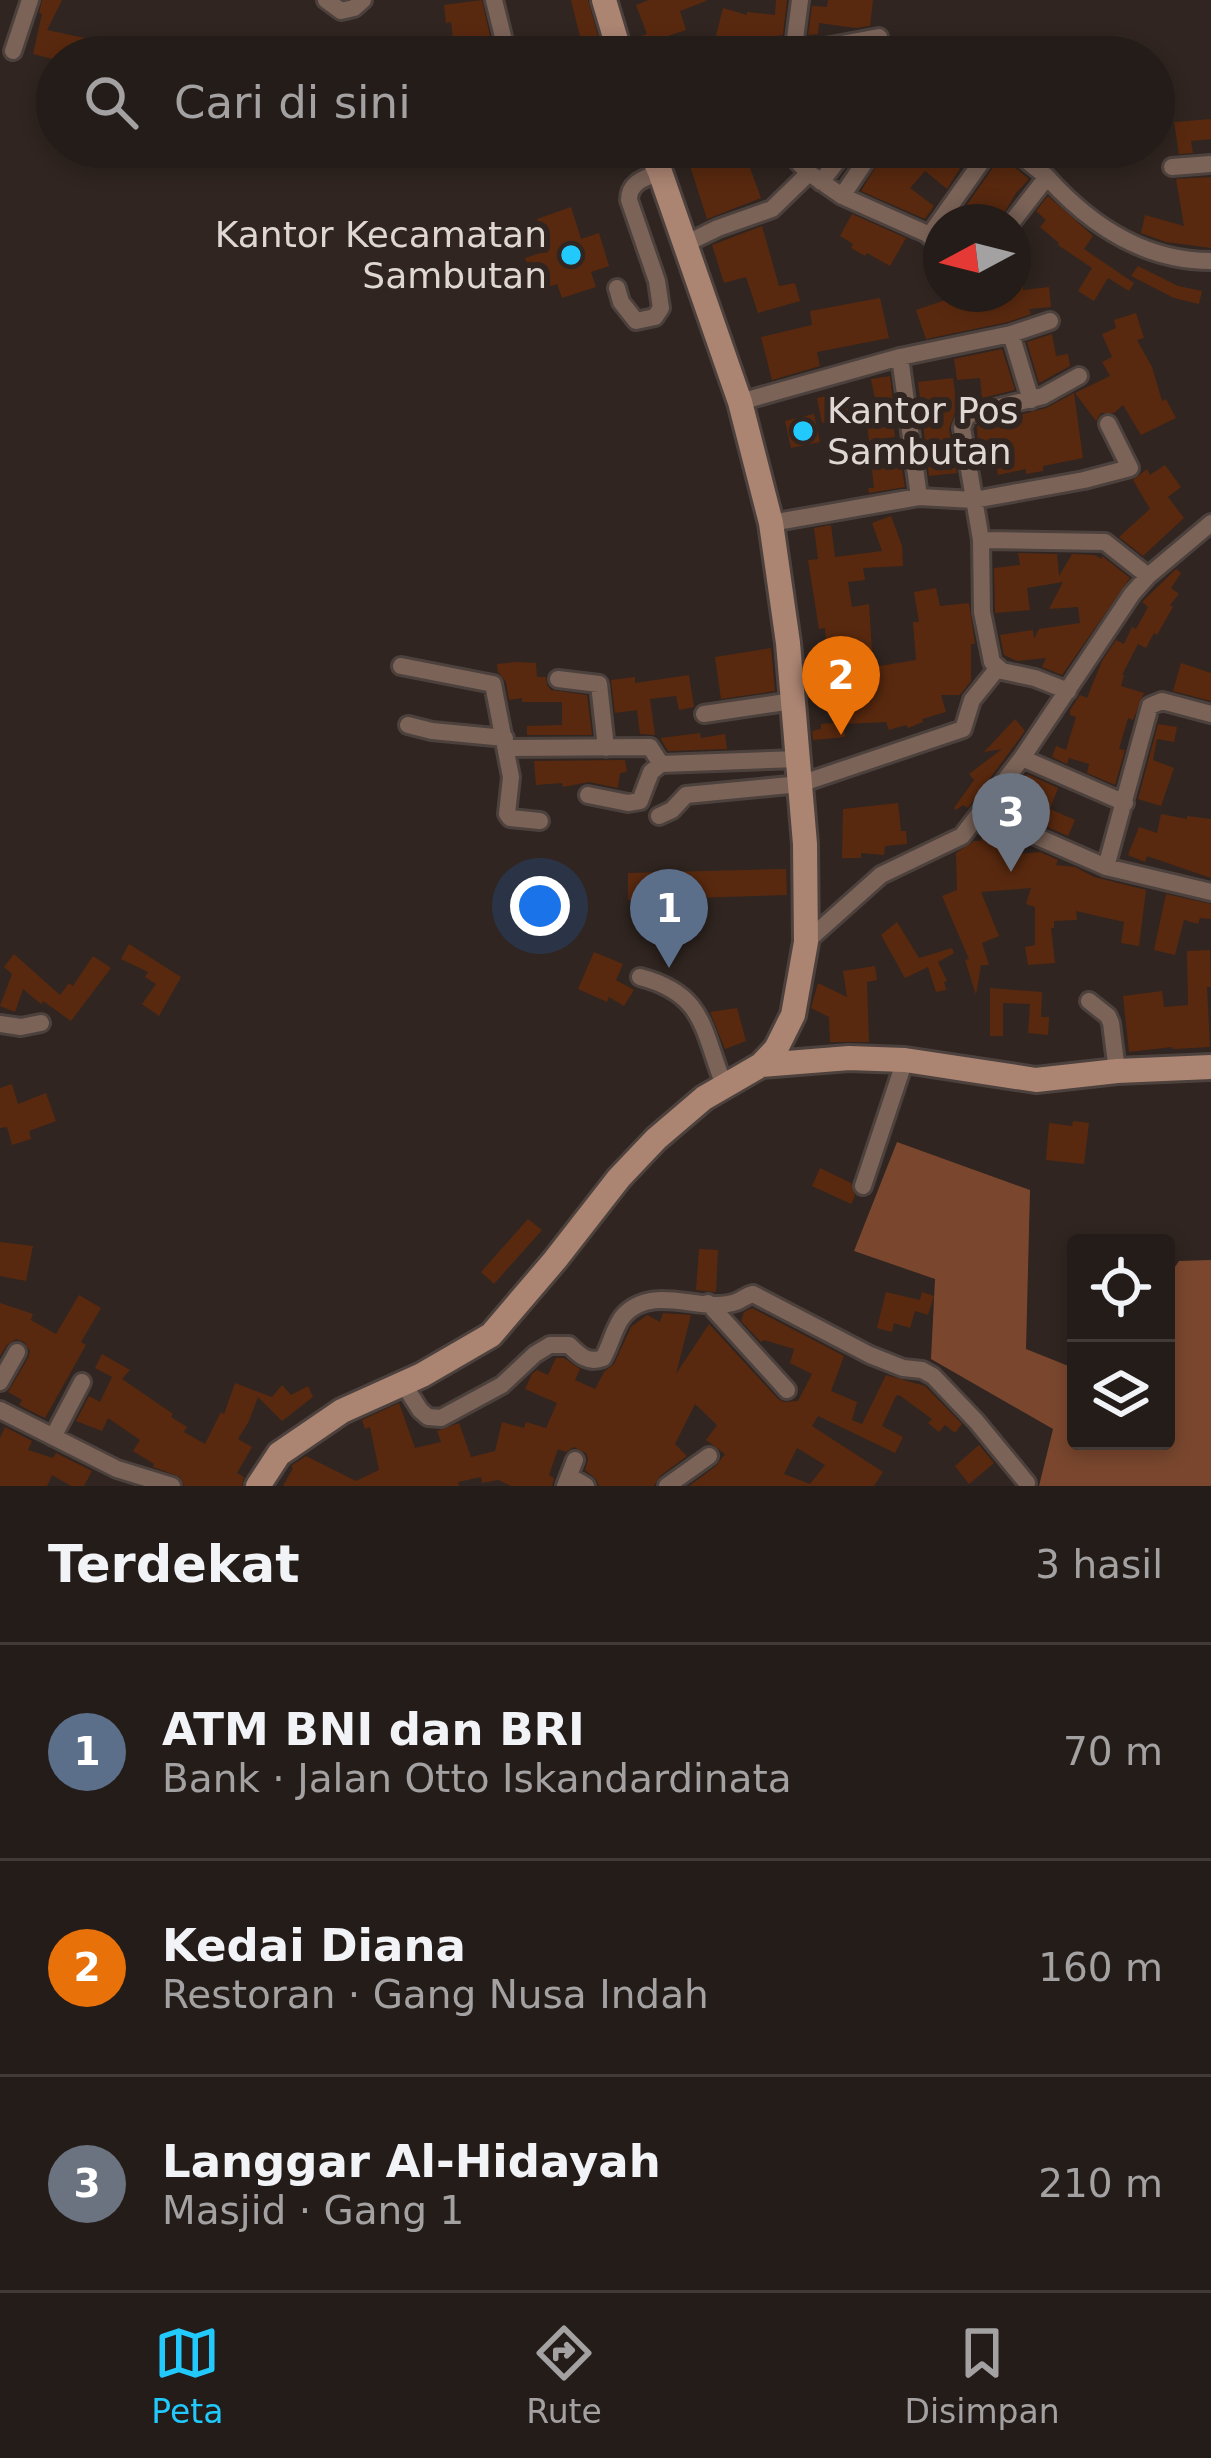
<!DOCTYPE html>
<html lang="id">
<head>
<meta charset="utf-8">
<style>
	:root { --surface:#241c18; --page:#2c2521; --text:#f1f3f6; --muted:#a3a1a2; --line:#413a37; --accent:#21c9fd }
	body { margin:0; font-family:"DejaVu Sans",sans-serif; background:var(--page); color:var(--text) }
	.controls { position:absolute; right:36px; bottom:36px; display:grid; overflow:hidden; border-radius:12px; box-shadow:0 6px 18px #0003 }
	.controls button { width:108px; height:108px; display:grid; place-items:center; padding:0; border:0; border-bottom:3px solid var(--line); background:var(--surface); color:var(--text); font:60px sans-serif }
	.compass { position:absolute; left:923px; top:204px; width:108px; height:108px; border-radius:50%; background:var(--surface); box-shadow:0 6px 18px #0003; rotate:263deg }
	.you { position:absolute; left:540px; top:906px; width:42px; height:42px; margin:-30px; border:9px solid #fff; border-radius:50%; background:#1a73e8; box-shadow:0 0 0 18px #1a73e833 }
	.badge { display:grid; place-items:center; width:78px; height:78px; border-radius:50%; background:var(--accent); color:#fff; font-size:39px; font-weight:700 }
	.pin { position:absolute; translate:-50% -99px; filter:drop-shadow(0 3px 6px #0008) }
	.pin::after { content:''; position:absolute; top:63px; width:42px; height:36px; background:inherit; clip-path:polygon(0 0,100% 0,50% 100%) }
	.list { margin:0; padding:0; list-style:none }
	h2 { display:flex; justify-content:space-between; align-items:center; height:156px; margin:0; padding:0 48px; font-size:51px }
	h2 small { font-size:39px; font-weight:400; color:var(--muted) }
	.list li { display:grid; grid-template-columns:78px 1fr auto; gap:36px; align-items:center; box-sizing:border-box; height:216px; padding:0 48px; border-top:3px solid var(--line) }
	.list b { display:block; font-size:45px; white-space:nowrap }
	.list p { margin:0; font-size:39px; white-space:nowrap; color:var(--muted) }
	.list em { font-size:39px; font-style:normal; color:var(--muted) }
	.icon { flex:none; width:66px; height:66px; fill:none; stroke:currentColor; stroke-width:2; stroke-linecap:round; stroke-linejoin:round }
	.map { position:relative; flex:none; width:1211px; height:1486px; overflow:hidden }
	.search { position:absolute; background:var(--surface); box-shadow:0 6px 18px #0003; left:36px; right:36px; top:36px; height:132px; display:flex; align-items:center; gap:30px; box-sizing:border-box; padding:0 42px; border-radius:66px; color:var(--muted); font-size:45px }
	.sheet { height:804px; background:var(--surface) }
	nav { display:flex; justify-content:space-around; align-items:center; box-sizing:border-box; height:168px; border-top:3px solid var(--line); background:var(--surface); font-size:33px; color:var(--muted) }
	nav a { display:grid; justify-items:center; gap:6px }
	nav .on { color:var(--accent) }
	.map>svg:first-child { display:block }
	.forest { fill:#7a472e }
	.building { fill:#59290f; fill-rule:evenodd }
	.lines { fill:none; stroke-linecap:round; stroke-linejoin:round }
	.street-casing { stroke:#4c413d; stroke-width:22 }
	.secondary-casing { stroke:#4c413d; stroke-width:30 }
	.street { stroke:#7b6358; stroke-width:16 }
	.secondary { stroke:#ab8472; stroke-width:24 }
	.poi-dot { fill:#21c9fd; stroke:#302520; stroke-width:4.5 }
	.labels { text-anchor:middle; stroke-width:12; stroke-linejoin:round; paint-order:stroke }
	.poi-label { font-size:36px; fill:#dfd7d4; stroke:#302520; text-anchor:end }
</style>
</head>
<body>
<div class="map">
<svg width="1211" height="1486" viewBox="0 0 1211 1486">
	<rect width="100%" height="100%" fill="#302520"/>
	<path class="forest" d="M897,1142L1030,1190L1026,1349L1076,1369V1441H1166V1280L1179,1261L1211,1260V1486H1039L1053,1429L931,1359L935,1279L854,1251Z"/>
	<path class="building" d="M42,0H62L47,30L94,40L89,55L70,50L68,57H57V60L33,54L42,14L39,13Z
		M482,0L492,45L454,49L451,22L446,23L444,5Z
		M571,0H588L604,57H585Z
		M649,0H706V1L680,11L686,30L653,41L658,56L642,57L635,38L647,34L636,5Z
		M776,0H787L783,35L730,41L716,36L723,8L747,15V12L775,15Z
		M828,0H873L870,26L855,28L819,23L818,34L808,35L812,6L827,7Z
		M1211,119V139L1191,141L1193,153L1179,154L1174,122Z
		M684,147H720L726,166L746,157L761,198L707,219Z
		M888,147H963L970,153L947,189L925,171L910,188L934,206L925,219L861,191Z
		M1001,156L1029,179L1016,193L999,222H985L966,206Z
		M1211,177V248L1166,242L1141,233L1145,215L1184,226L1176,179Z
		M1048,196L1093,236L1084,249L1134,283L1129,291L1108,278L1094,301L1078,291L1092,268L1058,245L1059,243L1040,227L1046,220L1036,211Z
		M571,207L581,239L599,233L609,266L591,272L596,287L562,298L557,284L536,291L525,258L547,251L537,219Z
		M852,214L906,238L890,266L867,253L865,256L851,248L853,244L840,236Z
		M762,226L779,286L795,283L800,301L758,313L746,277L724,283L712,245Z
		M1138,266L1178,286L1202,291L1199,304L1174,298L1131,276Z
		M1013,270L1025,272L1023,290L1049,287L1051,307L1029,309L1031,314L1008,322L926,339L916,310L963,294H1013Z
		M880,298L889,338L817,352L820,366L772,380L761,337L812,325L810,311Z
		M1136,313L1144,338L1137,340L1152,367L1162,401L1166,399L1176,418L1141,435L1123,405L1114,413H1101L1096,421L1075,393L1110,376L1102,362L1112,357L1102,334L1116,328L1114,320Z
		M1052,334L1056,356L1068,354L1070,366L1039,383L1027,342Z
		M1002,349L1015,390L982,398L980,378L957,380L954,359Z
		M890,376L895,417H892L895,437L886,438L889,464L901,463L905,487L869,493L868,488H874L867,423L844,427L843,418L822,423L817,398L836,394L839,407L873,402L875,399L871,379Z
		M953,378L957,407L949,429L957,473L929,476L918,382Z
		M1074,393L1083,458L1043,466V471L1026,474V469L998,475L992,444L978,446L977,426L1046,408Z
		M814,414L820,442L791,448L785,421Z
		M1165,465L1181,487L1168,497L1184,518L1143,556L1119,537L1150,509L1133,480L1147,469L1150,475Z
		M891,516L902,546L903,566L863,568L865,580L848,582L852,607L869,604L873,667L916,660L913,622H919L914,592L936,588L940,606L969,603L975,644H971V681L960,695H941L946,712L922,719L923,722L908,728L906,725L889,730L886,722L844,724L845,737L813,740L812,731L821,729V724L834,723L825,628L819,629L808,560L818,559L814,528L831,525L835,557L882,551L872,523Z
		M1018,553L1057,554L1059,576L1072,554L1094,555L1102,559V556L1130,578L1062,675L1042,667L1046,658L1017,661L1004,655L1000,635L1033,630L1034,639L1039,629L1080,623L1078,607L1049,609L1063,582L1027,588L1030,610L995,613L994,568L1020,565Z
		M1176,569L1181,573L1171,588L1179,594L1170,605L1173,607L1157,635L1154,633L1146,648L1138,644L1122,675H1124L1121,686L1144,693L1133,720L1128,718L1119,749L1125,750L1115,785L1087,773L1089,764L1069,758L1067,764L1052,757L1056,746L1066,750L1076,717L1070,715V710L1080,695L1087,698L1102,661L1116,640L1124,644L1132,627L1136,629L1148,607L1142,602Z
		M771,648L775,691L721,699L715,657Z
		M516,662L536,663L537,677H546L547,685L551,690L587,695L592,735H527V726L562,725V702H522V698L509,700L506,682L498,672L497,664Z
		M1181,663L1211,673V701L1173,691Z
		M689,675L694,707L679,710L676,696L650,699L655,735L640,734L637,710L615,713L611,680L635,677V683Z
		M1015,719L1025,731L968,808L963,805L956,810L954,808L974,780L969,774L1002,749L984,752Z
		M1158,724L1177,727L1174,742L1157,739L1153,760L1174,768L1161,806L1138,799Z
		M700,733L701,738L725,734L727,749L668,751L662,741L661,738Z
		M625,760L627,772L620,773L618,788L589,782L563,787L562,783L536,785L534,761Z
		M1027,774L1058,788L1050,809L1075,820L1068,836L1004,808L1009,796L1018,799Z
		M898,803L901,831H906L907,844L885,846L884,855L861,853V858H842L843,809Z
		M1161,814L1187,819V816L1211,819V878L1147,856L1145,862L1128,855L1139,827L1157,833Z
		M985,828L1010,839L1004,855L1040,852L1058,860L1056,865L1075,867L1094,877L1146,890L1139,946L1121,943L1124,922L1076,911L1077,920L1054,921V928H1051L1055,963L1028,965L1025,947L1035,945V907L1026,904L1031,888L981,892L999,936L982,943L989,965H981L976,995L965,960L969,959L942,896L957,890L956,853L974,841H981Z
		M786,869L787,895L628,900V873Z
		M1166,894L1211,904V919L1200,918L1198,924L1184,920L1175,955L1154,950Z
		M897,922L919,958L952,948L954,953L938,962L947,981L944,982L946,990L936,992L928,967L905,978L881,935Z
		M129,944L181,977L159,1016L142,1004L156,984L145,977L148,972L121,959Z
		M1210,950L1211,987H1207L1210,1047L1173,1049L1172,1047L1129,1052L1123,996L1162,991L1164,1007L1188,1005L1187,951Z
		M594,952L623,964L616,980L634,990L624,1006L609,997L607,1002L578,989Z
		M14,954L60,995L69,983L73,986L93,956L111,968L71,1021L43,1001L41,1004L23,989L15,1012L0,1006L12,974L4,967Z
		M875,966L877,980L867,982L869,1042H830L829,1017L811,1008L818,983L847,997L843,971Z
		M990,988L1042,992L1041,1017H1049L1048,1035L1028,1033L1030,1004L1003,1003V1036H990Z
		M737,1008L746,1041L725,1049L710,1012Z
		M12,1084L18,1104L46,1093L56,1121L29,1131L31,1139L12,1145L7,1127L0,1128V1088Z
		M1073,1121L1089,1123L1084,1164L1046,1160L1049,1123L1072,1126Z
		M820,1168L851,1183L855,1196L851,1204L812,1186Z
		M528,1219L542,1230L494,1284L481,1272Z
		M0,1242L33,1246L26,1281L0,1276Z
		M699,1249L718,1250L716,1292L696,1290Z
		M886,1292L920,1300L922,1292L934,1296L928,1315L915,1311L910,1328L894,1323L892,1332L877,1328Z
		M79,1295L101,1308L81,1342L86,1345L45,1418L19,1405L22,1400L8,1392L28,1358L30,1351L24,1342L16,1339L7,1345L0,1356V1303L33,1314L31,1320L56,1334Z
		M752,1308L844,1356L831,1391L857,1402L852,1420L862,1424L886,1375L925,1386L962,1424L955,1433L945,1425L939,1432L928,1423L932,1419L899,1395L896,1396L882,1426L903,1437L895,1453L818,1416L812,1426L883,1472L874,1486H689L716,1466L725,1454L706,1440L717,1425L695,1404L675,1444L687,1456L660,1476L654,1486H599L596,1479L585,1470L588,1459L586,1453L574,1447L566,1452L558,1449L549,1475L554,1478L552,1486H511L498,1480L482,1483L481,1477L458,1482L459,1486H283L293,1468L291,1466L306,1456L356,1481L379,1470L370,1427L365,1429L362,1420L399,1403L415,1448L441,1442L437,1431L459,1423L471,1457L495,1451L502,1422L524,1428L526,1422L546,1428L557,1403L525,1389L532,1374L537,1370L548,1375L556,1358H564L580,1369L575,1380L595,1389L604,1372L614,1364L631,1327L647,1315L660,1322L663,1313L691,1315L676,1374L709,1324L778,1399L784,1402L798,1401L812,1374L790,1363L794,1349L764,1340L761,1342L741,1321L744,1312ZM797,1448L825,1465L810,1484L784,1474Z
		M102,1354L130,1370L122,1379L173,1414L171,1417L187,1427L184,1432L205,1444L221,1412L224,1414L235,1383L272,1397L282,1385L291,1395L308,1386L313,1397L282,1421L258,1397L249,1421L238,1439L252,1447L237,1473L244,1477L242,1486H184L180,1477L153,1467L154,1464L133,1451L140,1440L108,1418L102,1431L76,1421L89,1396L100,1402L112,1377L95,1368Z
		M5,1427L32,1441L28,1450L53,1458L56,1453L92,1471L84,1486H71L52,1475L47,1486H0V1438Z
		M979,1445L994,1463L969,1484L955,1466Z"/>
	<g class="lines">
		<g class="street-casing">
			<path id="street" d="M326,0L341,11L354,8L363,0
				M494,0L508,57
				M794,47L800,0
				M13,51L30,0
				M680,57L741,53L768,48L825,47L879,37
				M783,147L809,173
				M1010,147L1047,177
				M1172,167L1211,164
				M821,182L848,147
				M842,196L875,147
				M1012,222L1047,177C1090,225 1144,261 1211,261
				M929,236L992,147
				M683,245L718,228L772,209L809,173L842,196L941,240
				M617,288L621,302L636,321L655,317L661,308L657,281L629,200C629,182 645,178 660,172
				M1011,334L1031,400
				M900,357L919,497
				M740,402L900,357L1011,334L1050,321
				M771,523L919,497L974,500L1084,480L1130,468L1108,424
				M981,540L1105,542L1148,576
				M401,666L493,684L511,777L507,814L510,818L540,821
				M558,679L599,684L606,748
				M1068,691L1035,678L1002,671L992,662L982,612L981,540L962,428L967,415L1043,396L1079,376
				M704,714L793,701
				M408,725L432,731L505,738
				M507,748L650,747L661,764
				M1022,758L1125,803
				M661,764L798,759
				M588,795L628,803L640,801L651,772L661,764
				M981,812L1106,867L1211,892
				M659,816L672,810L686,795L800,784L963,729L972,700L997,669
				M1106,867L1150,706L1162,701L1211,714
				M806,942L881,875L962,836L1022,758L1132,594L1148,576L1211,523
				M640,977C705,994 702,1029 724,1085
				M1089,1001L1108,1016L1111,1023L1117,1071
				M0,1024L21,1027L41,1023
				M863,1186L905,1060
				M708,1303L787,1390
				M0,1382L17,1352
				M403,1383L420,1410L428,1417L441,1418L502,1385L535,1354L550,1345H569C579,1355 588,1364 603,1358C611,1345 614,1326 624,1315C654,1283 702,1314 736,1302C742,1300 747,1295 753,1294L870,1355L903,1368L922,1370L933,1376L976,1421L1027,1483
				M0,1410L117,1469L172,1486
				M53,1437L82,1382
				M569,1476L586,1486
				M565,1486L575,1460
				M667,1486L709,1456"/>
		</g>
		<g class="secondary-casing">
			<path id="secondary" d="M604,0L621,57
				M761,1065L849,1058L905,1060L1036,1080L1117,1071L1211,1067
				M258,1486L279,1454L342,1411L422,1375L491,1335L555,1260L619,1178L656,1139L704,1098L761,1065L776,1049L793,1015L806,942L805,844L788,643L771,523L740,402L660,172L649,147"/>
		</g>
		<use href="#street" class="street"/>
		<use href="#secondary" class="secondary"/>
	</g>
	<g class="poi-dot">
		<circle cx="571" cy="255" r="12"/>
		<circle cx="803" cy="431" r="12"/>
	</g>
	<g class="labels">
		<g class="poi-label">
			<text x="547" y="247">Kantor Kecamatan<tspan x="547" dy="41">Sambutan</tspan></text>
			<text x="827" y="423" text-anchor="start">Kantor Pos<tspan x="827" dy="41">Sambutan</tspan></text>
		</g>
	</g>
</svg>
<div class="controls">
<button><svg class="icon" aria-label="locate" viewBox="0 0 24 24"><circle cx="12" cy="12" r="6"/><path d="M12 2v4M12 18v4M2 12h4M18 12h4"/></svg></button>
<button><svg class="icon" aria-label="layers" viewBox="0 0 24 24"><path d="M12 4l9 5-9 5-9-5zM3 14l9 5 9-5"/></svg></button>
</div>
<svg class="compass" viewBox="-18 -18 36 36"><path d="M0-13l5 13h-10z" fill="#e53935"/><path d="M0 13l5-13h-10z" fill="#a3a1a2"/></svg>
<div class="you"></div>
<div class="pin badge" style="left:669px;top:968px;background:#5c6f8a">1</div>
<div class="pin badge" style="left:841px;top:735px;background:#e8710a">2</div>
<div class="pin badge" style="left:1011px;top:872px;background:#6b7280">3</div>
<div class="search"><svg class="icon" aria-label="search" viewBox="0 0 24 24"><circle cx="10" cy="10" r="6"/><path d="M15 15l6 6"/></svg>Cari di sini</div>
</div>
<section class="sheet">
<h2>Terdekat<small>3 hasil</small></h2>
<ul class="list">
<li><span class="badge" style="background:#5c6f8a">1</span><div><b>ATM BNI dan BRI</b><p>Bank · Jalan Otto Iskandardinata</p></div><em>70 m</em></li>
<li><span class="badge" style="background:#e8710a">2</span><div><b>Kedai Diana</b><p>Restoran · Gang Nusa Indah</p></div><em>160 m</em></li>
<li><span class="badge" style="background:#6b7280">3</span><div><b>Langgar Al-Hidayah</b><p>Masjid · Gang 1</p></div><em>210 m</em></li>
</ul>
</section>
<nav>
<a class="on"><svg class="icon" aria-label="map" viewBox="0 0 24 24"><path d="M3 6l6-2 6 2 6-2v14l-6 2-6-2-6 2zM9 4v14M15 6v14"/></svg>Peta</a>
<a><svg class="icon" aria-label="directions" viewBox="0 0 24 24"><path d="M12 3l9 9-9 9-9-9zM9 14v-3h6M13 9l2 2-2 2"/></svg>Rute</a>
<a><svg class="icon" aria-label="saved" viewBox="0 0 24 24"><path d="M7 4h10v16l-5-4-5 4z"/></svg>Disimpan</a>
</nav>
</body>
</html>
